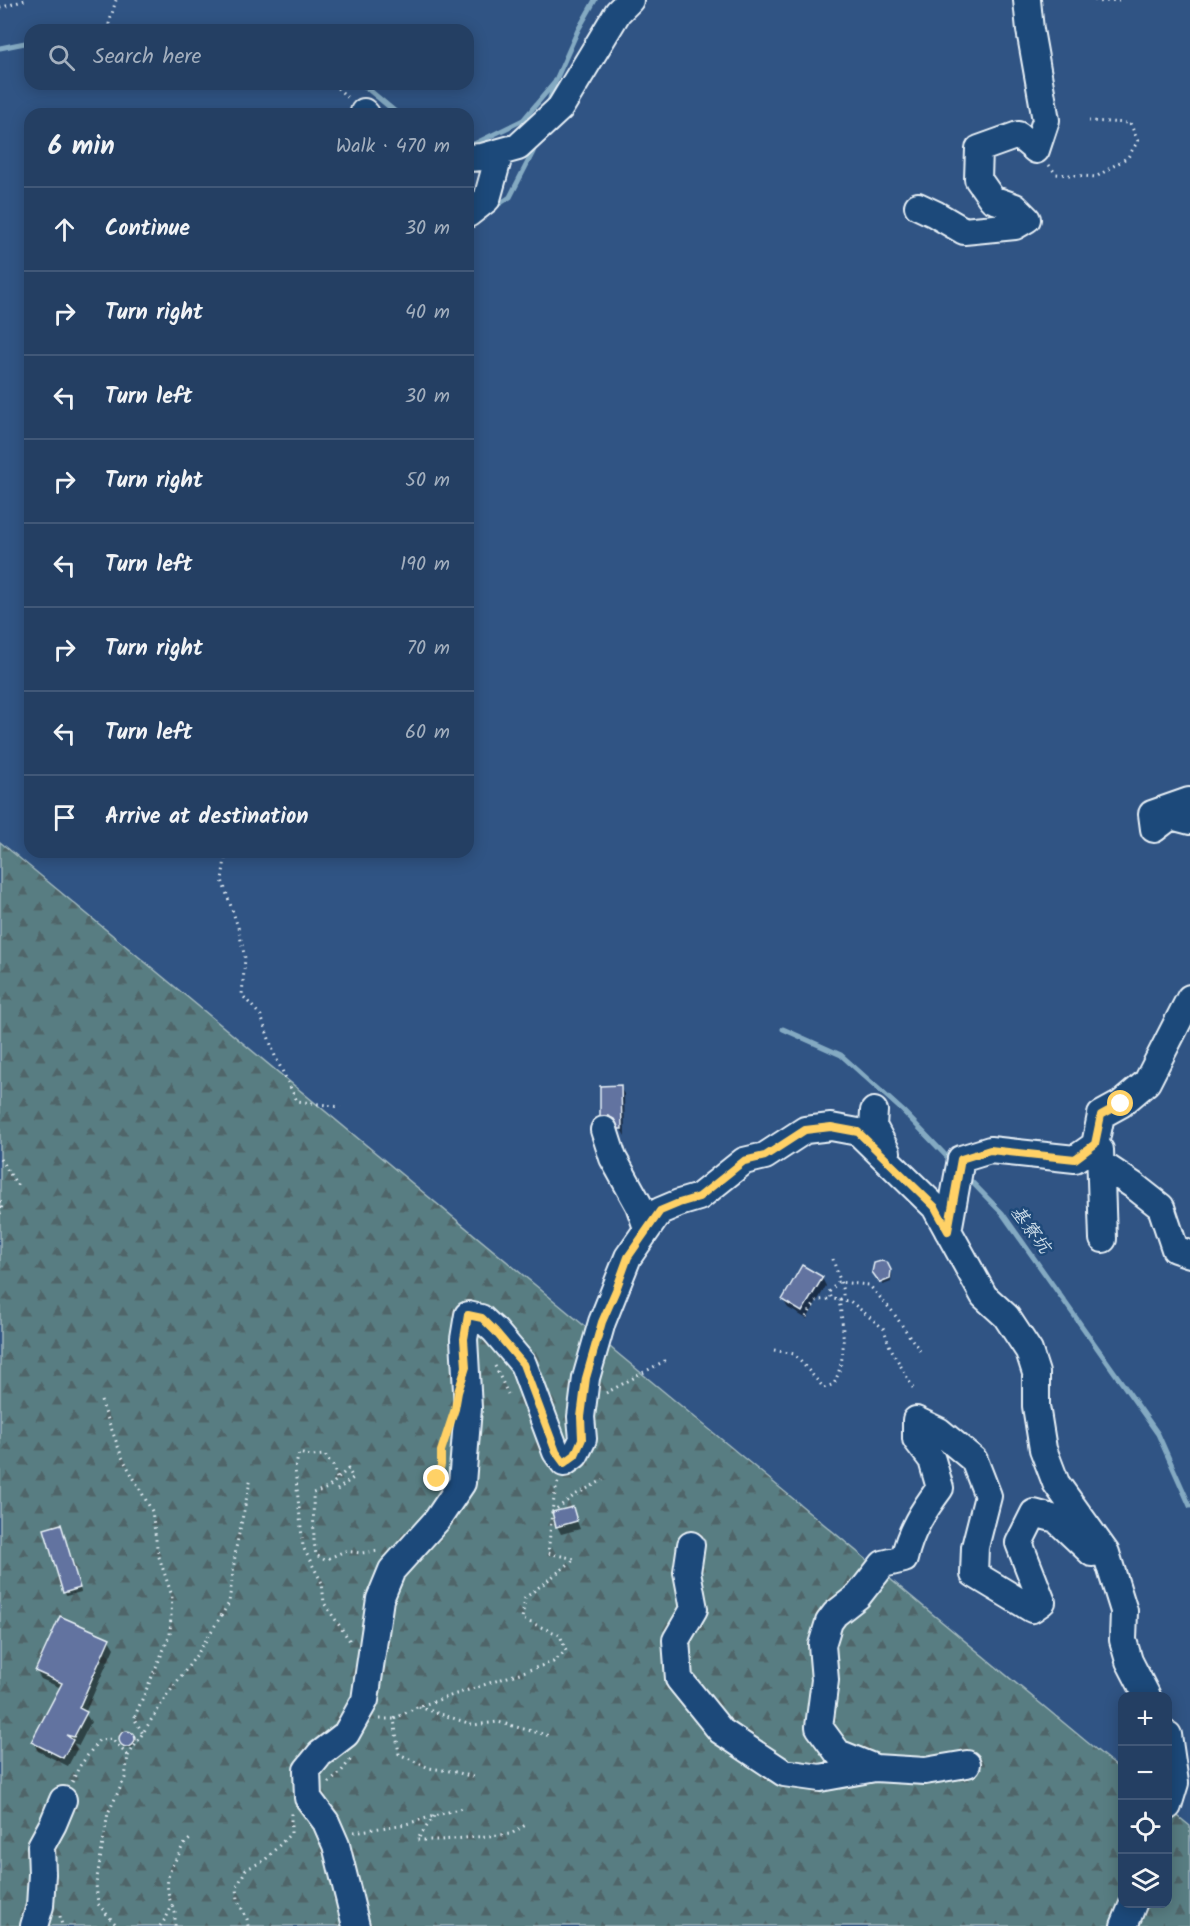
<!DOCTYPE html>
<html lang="en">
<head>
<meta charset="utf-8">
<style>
	:root { --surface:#243f63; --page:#2c4669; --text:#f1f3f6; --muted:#a3afbe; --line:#415878 }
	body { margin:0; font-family:Kalam,"LXGW WenKai TC",sans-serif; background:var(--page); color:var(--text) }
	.controls { position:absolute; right:18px; bottom:18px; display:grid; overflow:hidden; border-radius:12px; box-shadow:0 3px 15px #0003 }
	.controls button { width:54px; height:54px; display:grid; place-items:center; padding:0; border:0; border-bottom:2px solid var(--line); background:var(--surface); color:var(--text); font:30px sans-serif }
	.stop { position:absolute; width:18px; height:18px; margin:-14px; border:4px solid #ffd166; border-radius:50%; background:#fff }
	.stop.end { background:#ffd166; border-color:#fff; box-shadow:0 2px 6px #0008 }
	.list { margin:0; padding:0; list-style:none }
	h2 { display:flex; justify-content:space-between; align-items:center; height:78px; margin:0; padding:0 24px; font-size:26px }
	h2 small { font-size:20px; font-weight:400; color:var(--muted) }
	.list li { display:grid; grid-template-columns:39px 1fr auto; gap:18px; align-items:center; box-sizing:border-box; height:84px; padding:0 24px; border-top:2px solid var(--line) }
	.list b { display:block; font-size:22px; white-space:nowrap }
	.list em { font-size:20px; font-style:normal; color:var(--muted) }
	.icon { flex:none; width:33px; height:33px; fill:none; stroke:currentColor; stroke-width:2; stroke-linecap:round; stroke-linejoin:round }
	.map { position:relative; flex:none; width:1190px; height:1926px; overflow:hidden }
	.search { position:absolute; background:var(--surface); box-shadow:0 3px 15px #0003; left:24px; top:24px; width:450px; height:66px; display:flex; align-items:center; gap:15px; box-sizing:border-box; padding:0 21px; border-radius:18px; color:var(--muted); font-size:22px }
	.panel { position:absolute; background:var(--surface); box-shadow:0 3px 15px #0003; left:24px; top:108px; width:450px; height:750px; border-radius:18px }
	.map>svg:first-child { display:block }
	.forest { fill:url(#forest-firs); stroke:#a0b7bd; stroke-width:1.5 }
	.shadow { fill:#0007 }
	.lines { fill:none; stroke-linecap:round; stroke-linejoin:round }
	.stream { stroke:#84aac2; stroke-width:5 }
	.building { fill:#6273a0; stroke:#e8f1f8; stroke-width:1.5 }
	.minor-casing { stroke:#e8f1f8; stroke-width:30 }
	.path { stroke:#e8f1f8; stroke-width:3; stroke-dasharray:1.5 4.5; stroke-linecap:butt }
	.minor { stroke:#1f4a7a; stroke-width:26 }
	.route { stroke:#ffd166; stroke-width:8 }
	.labels { text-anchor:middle; stroke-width:5; stroke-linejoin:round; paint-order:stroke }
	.water-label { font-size:18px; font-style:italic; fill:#cfdfea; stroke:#1f4a7a }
</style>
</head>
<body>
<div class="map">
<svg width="1190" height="1926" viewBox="0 0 1190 1926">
	<defs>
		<pattern id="forest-firs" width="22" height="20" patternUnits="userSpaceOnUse" patternTransform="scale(1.5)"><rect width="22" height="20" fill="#587d82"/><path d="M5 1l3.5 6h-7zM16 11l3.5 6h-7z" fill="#506569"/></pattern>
	</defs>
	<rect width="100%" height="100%" fill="#305484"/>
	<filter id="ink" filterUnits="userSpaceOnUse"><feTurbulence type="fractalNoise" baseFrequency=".0167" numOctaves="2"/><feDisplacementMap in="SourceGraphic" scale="12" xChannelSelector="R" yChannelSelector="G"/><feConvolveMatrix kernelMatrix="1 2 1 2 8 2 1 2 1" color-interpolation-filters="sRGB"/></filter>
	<g filter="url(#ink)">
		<path class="forest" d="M0,842L1122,1771V1904H1168V1808L1190,1826V1926H0Z"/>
		<path class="shadow" d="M620,1087L624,1094L625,1136L619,1126L613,1123H606L602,1115Z
			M886,1263L892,1274L891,1282L883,1285L874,1271Z
			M822,1278L826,1286L807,1319L788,1308L783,1300Z
			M572,1508L580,1529L561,1534L557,1526Z
			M62,1529L81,1592L66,1596L46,1530Z
			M61,1617L109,1640L114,1648L85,1713L91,1722L79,1745L73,1743L77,1749L68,1766L38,1751L33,1742L61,1688L41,1679L36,1671Z
			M120 1741a8 8 0 1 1 16 0a8 8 0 1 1-16 0Z"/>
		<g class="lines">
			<path class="stream" d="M0,48L30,42
				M362,84L398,114
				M548,105L554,85
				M468,147L523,120L555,82L578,30L595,0
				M493,208L510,197L533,152L536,143
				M783,1029L841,1055L903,1111L952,1162
				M967,1177L1002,1213L1158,1434L1190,1506"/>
		</g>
		<path class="building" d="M621,1085L622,1129H619L614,1119L608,1116H600V1086Z
			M881,1261L887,1262L891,1270L890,1279L880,1283L872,1272L874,1263Z
			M802,1265L823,1277L802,1312L782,1300Z
			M573,1507L577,1521L556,1527L552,1512Z
			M61,1524L80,1588L63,1593L44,1529Z
			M60,1616L110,1638L79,1708L87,1712L74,1737L66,1735L73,1740L63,1758L31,1742L62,1683L35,1671Z
			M119 1739a8 8 0 1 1 16 0a8 8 0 1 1-16 0Z"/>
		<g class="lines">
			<g class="minor-casing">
				<path id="minor" d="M364,112L366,114
					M468,158L482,157L518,147L560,108L618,12L630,0
					M918,206L935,214L964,231L1015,226L1027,219L1015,207L992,199L978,179L979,149L1018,135L1036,150L1046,120L1030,30L1027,0
					M468,214L487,199L500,152
					M1189,801L1152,814L1154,829L1171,816L1190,821
					M874,1111L873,1126L887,1152
					M604,1130L613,1158L639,1205L647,1228
					M1100,1150L1103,1239
					M1100,1163L1133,1185L1161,1207L1175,1249L1190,1254
					M948,1231L961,1159L990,1150L1075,1159L1095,1145L1101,1115L1121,1104L1147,1082L1190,998
					M691,1545L687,1572L694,1609L676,1640L679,1679L721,1731L784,1773L820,1778L875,1768L838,1753L819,1727L825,1680L822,1645L829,1622L835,1614L858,1596L883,1564L904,1559C910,1531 923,1511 940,1488L932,1460L916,1439V1420L939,1431L974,1460L988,1496L975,1547L974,1574L1032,1609L1042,1602L1019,1543L1034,1513L1056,1519L1092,1553
					M1168,1735L1175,1783L1168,1806
					M875,1768L925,1771L967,1764
					M34,1926L40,1906L42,1874L41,1846L53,1824L63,1800
					M356,1926L336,1845L326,1822L308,1798L307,1770L320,1754L346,1734L365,1700L380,1599L392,1570L437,1520L462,1483L468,1408L464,1339L468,1315L481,1318L495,1331L523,1364L556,1452L564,1463L575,1455L583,1439L581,1417L586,1378L602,1322L628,1257L660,1211L679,1203L699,1197L744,1161L765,1156L805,1130L831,1127L858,1132L935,1207L984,1296L1006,1316L1029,1351L1036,1373V1406L1043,1449L1056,1483L1106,1553L1124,1611L1123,1640L1129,1661L1147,1696
					M1124,1926L1133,1904"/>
			</g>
			<path class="path" d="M1095,0L1097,2L1119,0
				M0,8L25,0
				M111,30L109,24L116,0
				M333,84L349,99
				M1049,165L1056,174L1096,177L1128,157L1138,141L1130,123L1089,121
				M226,852L222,880L238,927L245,958L242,995L261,1016L275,1056L297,1101L341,1107
				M0,1159L18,1186
				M0,1201L2,1205L0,1214
				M833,1259C836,1271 844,1287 843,1298L839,1300L832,1299L829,1292L838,1282L869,1285L892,1311L920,1351
				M806,1317L817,1300L832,1299
				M774,1350L794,1354L824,1388L834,1384C847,1356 844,1330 839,1300L850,1301L884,1329L889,1345L913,1388
				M495,1366L508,1394
				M606,1393L668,1359
				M101,1401L122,1457L152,1511L158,1554L172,1596L170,1635L134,1718L143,1734
				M337,1478L333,1466L325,1455L311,1456L299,1453L295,1469L303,1547L322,1583L324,1603L352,1644
				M437,1479L441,1466
				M337,1490L353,1478L348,1469L328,1488L313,1493L314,1541L316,1555L325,1560L345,1551L361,1553L379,1551
				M552,1512L575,1495L603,1480
				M419,1707L474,1725L498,1722L550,1736
				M380,1719H394
				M128,1756L166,1697L198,1653L229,1603L236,1548L251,1477
				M473,1777L456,1772L429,1768L399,1754L394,1719L417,1707L553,1662L566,1651L560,1635L522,1619L525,1598L575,1559L548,1553C551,1529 551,1505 558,1482
				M72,1782L79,1767L99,1740L112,1739L128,1756L125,1778L108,1813L96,1884L98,1904L117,1926
				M329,1783L340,1773L351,1759
				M434,1816L417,1840H441L511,1834L527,1824
				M354,1832L406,1824L462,1808
				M172,1906C165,1887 166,1875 176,1859C182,1850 180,1847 190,1839
				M60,1916L62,1926
				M160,1926L166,1918L172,1906L175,1913V1926
				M248,1926L247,1919L238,1901L237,1887L246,1869L264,1861L291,1833V1811"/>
			<use href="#minor" class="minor"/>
		</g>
	</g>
	<g class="lines" filter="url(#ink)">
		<path class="route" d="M437,1479L441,1465V1451L455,1409L458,1392L466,1367L464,1339L468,1315L482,1318L495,1331L523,1364L556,1452L564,1463L575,1455L582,1439L581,1417L586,1378L602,1322L616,1290L628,1257L660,1211L679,1203L699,1197L744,1161L765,1156L805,1130L831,1127L858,1132L935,1207L948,1231L961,1159L990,1150L1075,1159L1095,1144L1101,1115L1121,1104"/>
	</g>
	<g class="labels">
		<g class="water-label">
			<text transform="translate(1031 1229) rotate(54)" y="6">基寮坑</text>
		</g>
	</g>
</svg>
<div class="controls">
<button>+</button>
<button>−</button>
<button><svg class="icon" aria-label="locate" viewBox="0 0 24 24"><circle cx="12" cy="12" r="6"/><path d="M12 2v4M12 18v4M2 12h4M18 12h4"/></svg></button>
<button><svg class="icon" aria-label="layers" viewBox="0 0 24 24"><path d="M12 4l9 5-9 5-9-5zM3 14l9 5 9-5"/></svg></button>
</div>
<div class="stop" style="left:1121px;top:1104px"></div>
<div class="stop end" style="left:437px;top:1479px"></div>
<div class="search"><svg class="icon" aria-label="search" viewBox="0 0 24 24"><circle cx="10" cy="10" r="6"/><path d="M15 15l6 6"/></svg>Search here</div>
<section class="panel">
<h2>6 min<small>Walk · 470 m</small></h2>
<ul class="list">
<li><svg class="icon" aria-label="ahead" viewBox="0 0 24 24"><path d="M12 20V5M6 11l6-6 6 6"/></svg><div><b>Continue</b></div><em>30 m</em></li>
<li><svg class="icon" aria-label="right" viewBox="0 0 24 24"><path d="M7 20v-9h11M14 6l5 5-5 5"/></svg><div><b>Turn right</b></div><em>40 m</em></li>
<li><svg class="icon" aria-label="left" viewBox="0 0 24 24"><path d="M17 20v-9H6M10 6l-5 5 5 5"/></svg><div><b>Turn left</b></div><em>30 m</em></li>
<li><svg class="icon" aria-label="right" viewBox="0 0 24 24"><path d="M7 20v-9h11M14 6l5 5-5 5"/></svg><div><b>Turn right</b></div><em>50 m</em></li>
<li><svg class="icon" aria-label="left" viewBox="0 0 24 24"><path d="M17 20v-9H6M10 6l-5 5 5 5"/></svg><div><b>Turn left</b></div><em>190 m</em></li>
<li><svg class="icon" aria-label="right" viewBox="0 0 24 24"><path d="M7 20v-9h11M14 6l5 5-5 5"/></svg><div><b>Turn right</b></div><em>70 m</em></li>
<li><svg class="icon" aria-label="left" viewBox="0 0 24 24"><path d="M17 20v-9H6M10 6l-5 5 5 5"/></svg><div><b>Turn left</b></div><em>60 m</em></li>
<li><svg class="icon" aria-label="arrive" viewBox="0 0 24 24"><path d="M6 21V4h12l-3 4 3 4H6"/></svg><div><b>Arrive at destination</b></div></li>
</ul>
</section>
</div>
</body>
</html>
